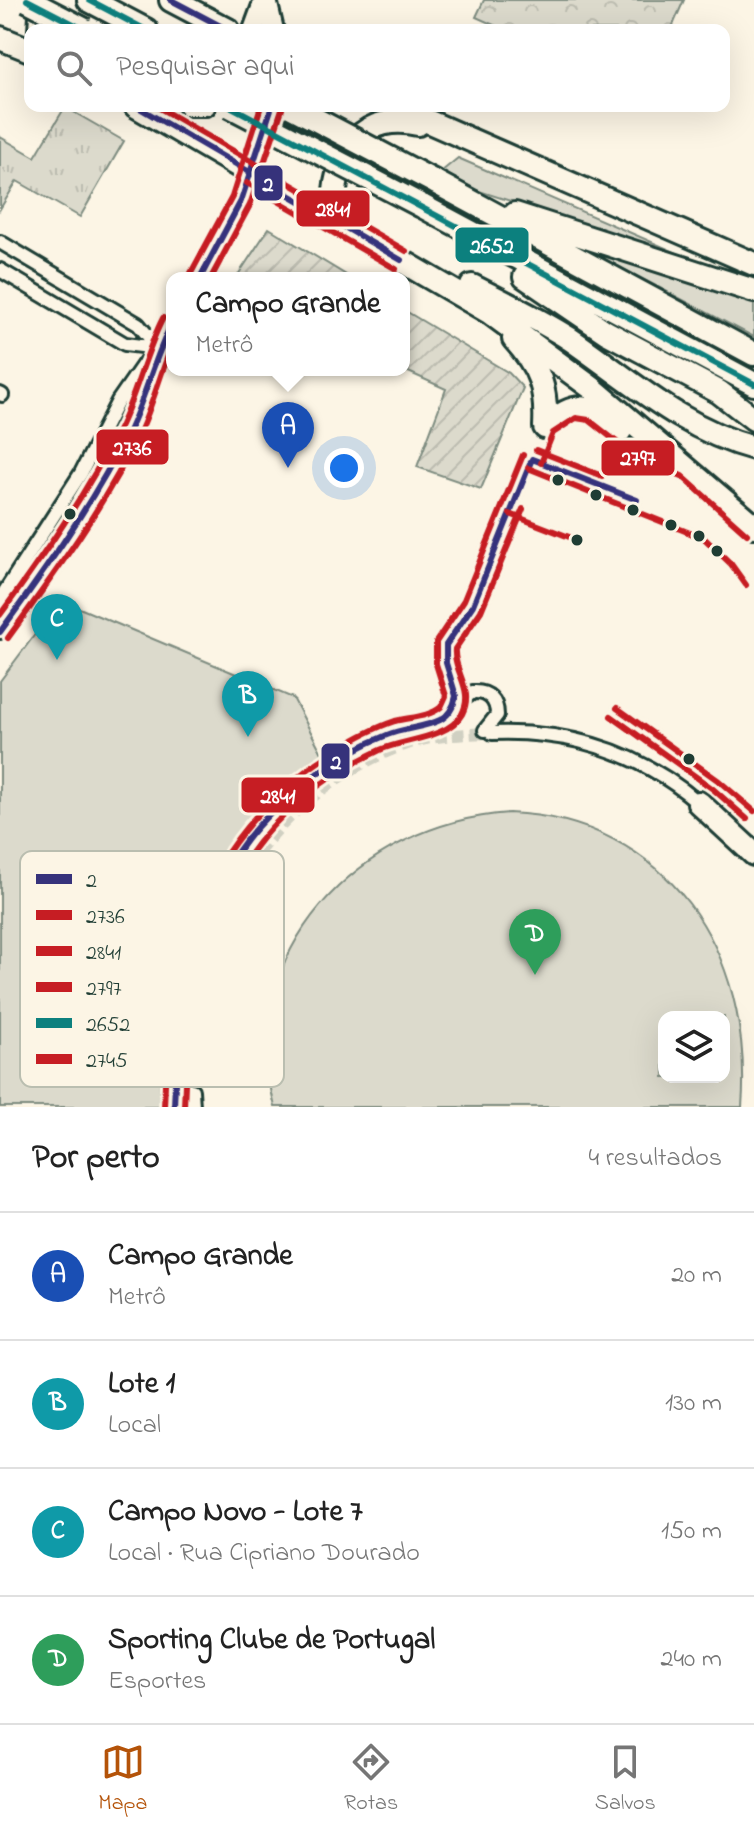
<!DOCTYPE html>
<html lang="pt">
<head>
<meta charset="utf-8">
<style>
	:root { --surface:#fff; --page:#f2f2f2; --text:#222; --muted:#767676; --line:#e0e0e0; --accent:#b45309 }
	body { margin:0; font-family:"Indie Flower",sans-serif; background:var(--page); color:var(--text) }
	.controls { position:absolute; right:24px; bottom:24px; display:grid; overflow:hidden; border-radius:16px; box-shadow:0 8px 32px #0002 }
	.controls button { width:72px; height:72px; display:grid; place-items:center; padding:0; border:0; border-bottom:2px solid var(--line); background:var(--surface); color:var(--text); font:40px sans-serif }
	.you { position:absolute; left:344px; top:468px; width:28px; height:28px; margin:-20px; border:6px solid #fff; border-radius:50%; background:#1a73e8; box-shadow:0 0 0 12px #1a73e833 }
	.badge { display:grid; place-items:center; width:52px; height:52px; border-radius:50%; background:var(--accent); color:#fff; font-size:26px; font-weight:700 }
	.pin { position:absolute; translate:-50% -66px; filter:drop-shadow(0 2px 4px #0008) }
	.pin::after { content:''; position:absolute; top:42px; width:28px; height:24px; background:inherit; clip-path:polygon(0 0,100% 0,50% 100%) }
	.popup { position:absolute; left:166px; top:272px; width:244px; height:104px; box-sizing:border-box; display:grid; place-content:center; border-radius:16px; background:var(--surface); filter:drop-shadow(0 2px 6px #0005); font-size:26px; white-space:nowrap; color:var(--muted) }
	.popup b { font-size:30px; color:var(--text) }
	.popup::after { content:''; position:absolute; left:50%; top:100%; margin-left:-16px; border:16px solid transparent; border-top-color:var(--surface) }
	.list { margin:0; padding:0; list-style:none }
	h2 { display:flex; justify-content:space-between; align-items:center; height:104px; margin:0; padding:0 32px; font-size:34px }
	h2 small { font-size:26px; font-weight:400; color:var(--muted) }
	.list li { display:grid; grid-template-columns:52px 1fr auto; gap:24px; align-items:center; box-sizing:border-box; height:128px; padding:0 32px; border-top:2px solid var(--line) }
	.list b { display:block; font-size:30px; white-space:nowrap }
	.list p { margin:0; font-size:26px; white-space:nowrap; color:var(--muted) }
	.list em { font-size:26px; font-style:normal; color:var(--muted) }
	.icon { flex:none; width:44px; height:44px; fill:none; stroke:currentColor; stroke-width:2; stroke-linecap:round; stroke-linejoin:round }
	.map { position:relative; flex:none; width:754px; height:1107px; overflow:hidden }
	.search { position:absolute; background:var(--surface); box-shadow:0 8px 32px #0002; left:24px; right:24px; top:24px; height:88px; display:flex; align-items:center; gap:20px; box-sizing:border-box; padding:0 28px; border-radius:16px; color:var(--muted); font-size:30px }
	.sheet { height:616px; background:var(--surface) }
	nav { display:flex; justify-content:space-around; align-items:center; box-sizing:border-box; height:112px; border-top:2px solid var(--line); background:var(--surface); font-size:22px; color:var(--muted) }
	nav a { display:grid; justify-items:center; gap:4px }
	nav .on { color:var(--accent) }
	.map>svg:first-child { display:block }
	.grass { fill:#dcdacc; stroke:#7e8c80; stroke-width:2; fill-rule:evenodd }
	.forest { fill:url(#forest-crowns); stroke:#7e8c80; stroke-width:2 }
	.park { fill:url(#park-tufts); stroke:#7e8c80; stroke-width:2 }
	.garden { fill:url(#garden-furrows); stroke:#7e8c80; stroke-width:2 }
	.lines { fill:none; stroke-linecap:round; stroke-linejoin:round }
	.street-tunnel { stroke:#d0d0c2; stroke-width:12; stroke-dasharray:12 6; stroke-linecap:butt }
	.street-casing { stroke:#1f3d34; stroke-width:18 }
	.primary-casing { stroke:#1f3d34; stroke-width:24 }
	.highway-casing { stroke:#1f3d34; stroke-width:28 }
	.street { stroke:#fcf5e5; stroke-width:12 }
	.primary { stroke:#fcf5e5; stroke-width:18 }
	.highway { stroke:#fcf5e5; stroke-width:22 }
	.highway-bridge-casing { stroke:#1f3d34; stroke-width:28; stroke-linecap:butt }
	.highway-bridge { stroke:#fcf5e5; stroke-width:22 }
	.bus-1-casing { stroke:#fcf5e5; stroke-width:12 }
	.bus-2-casing { stroke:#fcf5e5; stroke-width:12 }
	.bus-3-casing { stroke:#fcf5e5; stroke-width:12 }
	.bus-4-casing { stroke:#fcf5e5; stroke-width:12 }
	.bus-5-casing { stroke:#fcf5e5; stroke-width:12 }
	.bus-6-casing { stroke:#fcf5e5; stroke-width:12 }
	.bus-1 { stroke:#36327b; stroke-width:6 }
	.bus-2 { stroke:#c61d23; stroke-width:6 }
	.bus-3 { stroke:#c61d23; stroke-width:6 }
	.bus-4 { stroke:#c61d23; stroke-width:6 }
	.bus-5 { stroke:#0c807e; stroke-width:6 }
	.bus-6 { stroke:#c61d23; stroke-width:6 }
	.bus-dot { fill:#1f3d34; stroke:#fcf5e5; stroke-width:3 }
	.key { fill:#fcf5e5; stroke:#babeb0; stroke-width:2 }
	.key-label { font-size:22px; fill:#1f3d34 }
	.line-badge { stroke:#fcf5e5; stroke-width:3 }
	.badge-label { font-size:22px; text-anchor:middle; font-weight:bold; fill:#fff }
</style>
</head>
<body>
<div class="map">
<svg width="754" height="1107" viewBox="0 0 754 1107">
	<defs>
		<pattern id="forest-crowns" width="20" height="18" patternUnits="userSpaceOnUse" patternTransform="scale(2)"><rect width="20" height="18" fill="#dcdacc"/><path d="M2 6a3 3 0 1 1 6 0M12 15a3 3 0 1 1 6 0" fill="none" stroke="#bcbcb0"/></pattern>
		<pattern id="park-tufts" width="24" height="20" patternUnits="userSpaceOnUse" patternTransform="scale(2)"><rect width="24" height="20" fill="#dcdacc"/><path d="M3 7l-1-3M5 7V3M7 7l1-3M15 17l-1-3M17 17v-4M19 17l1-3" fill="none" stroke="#bcbcb0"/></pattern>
		<pattern id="garden-furrows" width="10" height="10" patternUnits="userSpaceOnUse" patternTransform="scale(2)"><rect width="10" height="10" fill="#dcdacc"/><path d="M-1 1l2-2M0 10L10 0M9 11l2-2" fill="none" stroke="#bcbcb0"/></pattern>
	</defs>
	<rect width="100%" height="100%" fill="#fcf5e5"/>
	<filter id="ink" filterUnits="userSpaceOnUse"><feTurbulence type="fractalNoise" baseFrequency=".0125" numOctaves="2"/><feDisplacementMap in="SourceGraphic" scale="16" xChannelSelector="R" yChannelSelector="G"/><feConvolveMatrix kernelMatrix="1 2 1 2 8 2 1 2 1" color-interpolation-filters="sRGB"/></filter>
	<g filter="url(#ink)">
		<path class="grass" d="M458,158L691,259L476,190L442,171Z
			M564,238L754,304V337Z
			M77,607L293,698L324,757C191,844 157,955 160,1107H0V681L54,609Z
			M509,813C667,819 754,951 742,1107H275C234,952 359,823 509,813ZM664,1017H724V1077H664Z"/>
		<path class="forest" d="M484,0H684L671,30H505L476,17Z"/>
		<path class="park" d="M65,107L124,141L80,217L17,181L0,209V137L35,157Z"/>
		<path class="garden" d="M269,228L351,278H236Z
			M404,310L509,373L523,388L481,489L417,467L446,389L404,370Z"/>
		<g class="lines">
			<path class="street-tunnel" d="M174,1089C175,1059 174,1028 179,998C198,887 270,789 373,741C396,731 443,728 454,706
				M192,1090C190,1051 190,1013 199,975C224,870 305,779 407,744C433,735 464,734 492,733"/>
			<g class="street-casing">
				<path id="street" d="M0,242L138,324L158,348
					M0,270L125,344L158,348
					M200,278L252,174
					M0,394L2,395
					M0,599L81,473L118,401L172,323
					M0,632C65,544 126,454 158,348
					M454,706L473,692C488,691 497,700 497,715L485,730
					M492,733C569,730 640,752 699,803
					M192,1090L193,1107
					M174,1107V1089"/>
			</g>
			<g class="primary-casing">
				<path id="primary" d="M267,0L274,30
					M38,30L40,0
					M253,30L264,0
					M188,106H206
					M252,174L272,106"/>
			</g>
			<g class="highway-casing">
				<path id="highway" d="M89,0L146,30
					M171,0L228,30
					M0,38L30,50
					M136,106L489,312L592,388L754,526
					M393,106L754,264
					M435,182L754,354
					M422,206L754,384
					M515,214L754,291
					M335,223C329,168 352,110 418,124
					M525,277L606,332L719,392L754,419
					M472,286C505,303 539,319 570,339C630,380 682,429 754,448
					M514,339C540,368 547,388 545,427
					M545,427C577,399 590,404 620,431
					M699,803L754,854"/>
			</g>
			<use href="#street" class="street"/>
			<use href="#primary" class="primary"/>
			<use href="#highway" class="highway"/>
			<g class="highway-bridge-casing">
				<path id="highway-bridge" d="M27,0L85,30
					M230,106L422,206
					M290,106L435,182"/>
			</g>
			<use href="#highway-bridge" class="highway-bridge"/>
			<g class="bus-1-casing">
				<path id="bus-1" d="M171,0L228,30
					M136,106L401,260
					M200,278L241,201L272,106
					M532,459L637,500
					M0,632C47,568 93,502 129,431C146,396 154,358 172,323
					M174,1107C177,1008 189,903 258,826C292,788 339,754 387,735C404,728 424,728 440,720C450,715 454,706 456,696L446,663V645L473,605L532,459"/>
			</g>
			<g class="bus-2-casing">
				<path id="bus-2" d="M247,183L396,269
					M211,278L250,205L282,109
					M510,514L577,540
					M8,638C56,572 105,505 140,432C153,404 160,374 172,346
					M184,1107C189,947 224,823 380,750C404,739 448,739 462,714C475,690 453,672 455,649L481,611L523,509"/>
			</g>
			<g class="bus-3-casing">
				<path id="bus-3" d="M156,106L406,251
					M191,273L232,197L261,106
					M536,450L602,476
					M0,615C44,555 86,494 120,427C137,392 145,353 163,318
					M164,1107C169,955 199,836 335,751C354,739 374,728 395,721C411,717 429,717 441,707L446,696L436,664V642L464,600L523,455"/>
			</g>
			<g class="bus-4-casing">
				<path id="bus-4" d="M541,463L553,433L576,418L589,420L636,457L682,476L747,534
					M528,468L705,539L731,564L746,585
					M611,716L713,789L747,819"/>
			</g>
			<g class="bus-5-casing">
				<path id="bus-5" d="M27,0L85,30
					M89,0L146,30
					M230,106L754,384"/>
			</g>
			<g class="bus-6-casing">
				<path id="bus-6" d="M617,708L719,781L754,811"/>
			</g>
			<use href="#bus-1" class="bus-1"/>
			<use href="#bus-2" class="bus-2"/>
			<use href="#bus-3" class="bus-3"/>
			<use href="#bus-4" class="bus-4"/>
			<use href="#bus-5" class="bus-5"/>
			<use href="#bus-6" class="bus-6"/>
		</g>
	</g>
	<g class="bus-dot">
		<circle cx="558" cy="480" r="7"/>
		<circle cx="596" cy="495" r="7"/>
		<circle cx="633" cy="510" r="7"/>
		<circle cx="70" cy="514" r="7"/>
		<circle cx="671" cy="525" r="7"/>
		<circle cx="699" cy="536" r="7"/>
		<circle cx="577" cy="540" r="7"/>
		<circle cx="717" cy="551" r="7"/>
		<circle cx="689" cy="759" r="7"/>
	</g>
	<rect x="20" y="851" width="264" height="236" rx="12" class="key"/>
	<rect x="36" y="874" width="36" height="10" fill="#36327b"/>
	<rect x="36" y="910" width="36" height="10" fill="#c61d23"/>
	<rect x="36" y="946" width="36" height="10" fill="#c61d23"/>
	<rect x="36" y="982" width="36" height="10" fill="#c61d23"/>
	<rect x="36" y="1018" width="36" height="10" fill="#0c807e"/>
	<rect x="36" y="1054" width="36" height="10" fill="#c61d23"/>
	<g class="key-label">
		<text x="86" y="887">2</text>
		<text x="86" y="923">2736</text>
		<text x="86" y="959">2841</text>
		<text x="86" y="995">2797</text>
		<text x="86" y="1031">2652</text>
		<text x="86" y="1067">2745</text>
	</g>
	<g class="line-badge">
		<rect x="253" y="164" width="31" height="38" rx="8" fill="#36327b"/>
		<rect x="295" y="189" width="76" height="39" rx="8" fill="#c61d23"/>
		<rect x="454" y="226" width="76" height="38" rx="8" fill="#0c807e"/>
		<rect x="95" y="428" width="75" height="38" rx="8" fill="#c61d23"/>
		<rect x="600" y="439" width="76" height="38" rx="8" fill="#c61d23"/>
		<rect x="320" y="742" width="31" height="38" rx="8" fill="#36327b"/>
		<rect x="240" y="776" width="76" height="38" rx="8" fill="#c61d23"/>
	</g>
	<g class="badge-label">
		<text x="268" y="191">2</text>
		<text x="333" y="216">2841</text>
		<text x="492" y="253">2652</text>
		<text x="132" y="455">2736</text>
		<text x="638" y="465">2797</text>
		<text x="336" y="769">2</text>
		<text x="278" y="803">2841</text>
	</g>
</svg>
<div class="controls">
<button><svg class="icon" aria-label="layers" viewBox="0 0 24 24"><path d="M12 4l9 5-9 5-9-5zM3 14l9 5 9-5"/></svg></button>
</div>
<div class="you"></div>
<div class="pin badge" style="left:288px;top:468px;background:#1a4fb4">A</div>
<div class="popup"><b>Campo Grande</b>Metrô</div>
<div class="pin badge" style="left:248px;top:737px;background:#0f9aa8">B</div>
<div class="pin badge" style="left:57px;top:660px;background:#0f9aa8">C</div>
<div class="pin badge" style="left:535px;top:975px;background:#2e9e5b">D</div>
<div class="search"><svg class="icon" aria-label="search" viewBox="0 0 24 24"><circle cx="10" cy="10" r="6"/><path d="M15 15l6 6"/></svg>Pesquisar aqui</div>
</div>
<section class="sheet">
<h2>Por perto<small>4 resultados</small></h2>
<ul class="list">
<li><span class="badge" style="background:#1a4fb4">A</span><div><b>Campo Grande</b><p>Metrô</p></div><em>20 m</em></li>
<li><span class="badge" style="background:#0f9aa8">B</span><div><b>Lote 1</b><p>Local</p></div><em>130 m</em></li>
<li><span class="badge" style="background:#0f9aa8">C</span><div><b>Campo Novo - Lote 7</b><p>Local · Rua Cipriano Dourado</p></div><em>150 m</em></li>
<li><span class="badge" style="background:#2e9e5b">D</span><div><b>Sporting Clube de Portugal</b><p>Esportes</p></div><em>240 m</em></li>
</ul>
</section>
<nav>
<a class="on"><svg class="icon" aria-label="map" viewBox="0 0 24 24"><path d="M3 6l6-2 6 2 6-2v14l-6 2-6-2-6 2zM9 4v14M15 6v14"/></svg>Mapa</a>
<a><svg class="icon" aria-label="directions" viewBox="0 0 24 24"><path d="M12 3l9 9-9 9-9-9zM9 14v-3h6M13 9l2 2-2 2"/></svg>Rotas</a>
<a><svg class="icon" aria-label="saved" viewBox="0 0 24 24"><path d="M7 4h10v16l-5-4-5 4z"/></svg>Salvos</a>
</nav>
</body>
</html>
